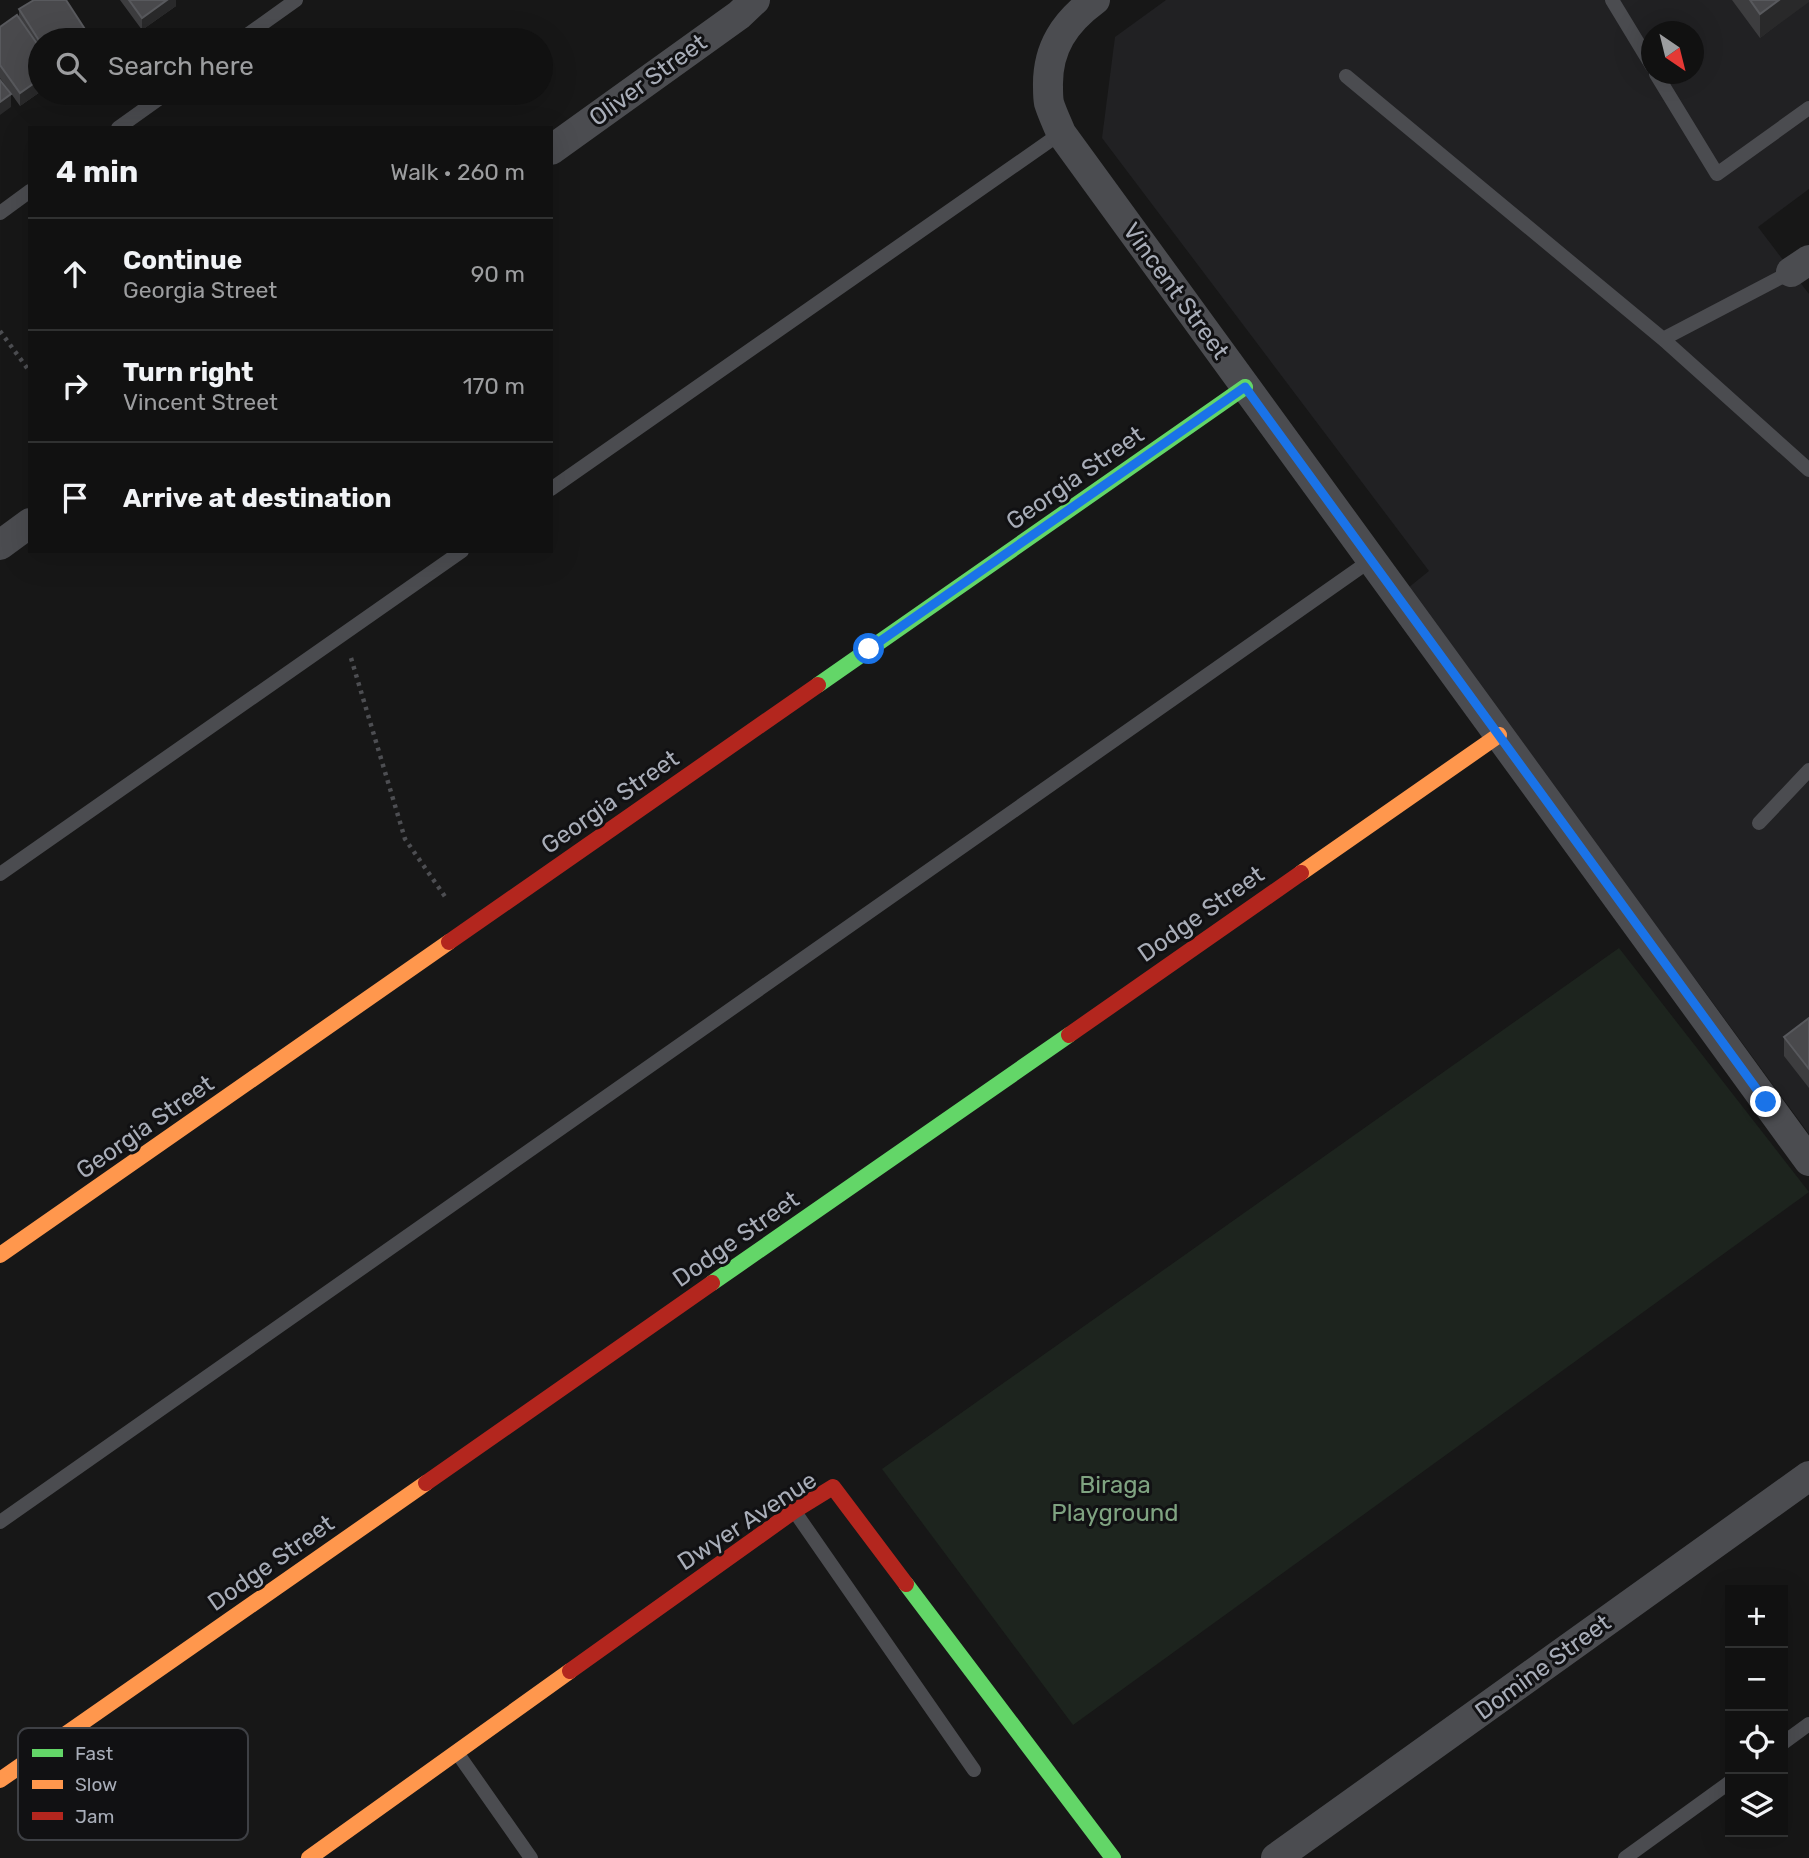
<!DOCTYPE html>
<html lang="en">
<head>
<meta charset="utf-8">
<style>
	:root { --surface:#111; --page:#1a1a1a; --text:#f1f3f6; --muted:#9c9d9f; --line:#303131 }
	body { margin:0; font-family:Rubik,sans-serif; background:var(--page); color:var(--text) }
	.controls { position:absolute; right:21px; bottom:21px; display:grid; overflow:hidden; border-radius:0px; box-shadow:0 7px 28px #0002 }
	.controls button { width:63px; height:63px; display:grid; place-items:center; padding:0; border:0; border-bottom:2px solid var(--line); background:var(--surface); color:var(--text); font:35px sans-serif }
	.compass { position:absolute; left:1641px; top:21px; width:63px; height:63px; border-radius:50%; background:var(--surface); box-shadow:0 7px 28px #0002; rotate:145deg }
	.stop { position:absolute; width:21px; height:21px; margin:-16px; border:5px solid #1a73e8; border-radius:50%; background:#fff }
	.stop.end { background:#1a73e8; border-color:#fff; box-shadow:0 2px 7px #0008 }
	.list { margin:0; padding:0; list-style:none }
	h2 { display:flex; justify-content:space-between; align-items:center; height:91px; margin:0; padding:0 28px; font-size:30px }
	h2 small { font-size:23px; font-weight:400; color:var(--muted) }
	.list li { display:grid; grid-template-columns:46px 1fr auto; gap:21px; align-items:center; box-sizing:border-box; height:112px; padding:0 28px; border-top:2px solid var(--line) }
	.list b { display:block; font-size:26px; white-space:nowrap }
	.list p { margin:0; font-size:23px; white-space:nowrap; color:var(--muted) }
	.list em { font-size:23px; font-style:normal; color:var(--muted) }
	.icon { flex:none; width:38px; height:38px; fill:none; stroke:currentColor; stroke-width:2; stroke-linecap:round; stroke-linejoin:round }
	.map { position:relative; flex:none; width:1809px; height:1858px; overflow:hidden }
	.search { position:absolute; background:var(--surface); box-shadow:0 7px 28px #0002; left:28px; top:28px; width:525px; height:77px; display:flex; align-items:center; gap:18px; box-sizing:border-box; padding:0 24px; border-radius:38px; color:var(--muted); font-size:26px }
	.panel { position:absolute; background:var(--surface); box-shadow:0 7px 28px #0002; left:28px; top:126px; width:525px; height:427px; border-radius:0px }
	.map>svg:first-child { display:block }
	.built { fill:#212123; fill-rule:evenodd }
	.green { fill:#1d241e }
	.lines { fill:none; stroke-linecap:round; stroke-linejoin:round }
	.path { stroke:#4d4e52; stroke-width:4.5; stroke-dasharray:3.5 5; stroke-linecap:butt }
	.lane { stroke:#4b4c50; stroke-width:14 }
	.street { stroke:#4b4c50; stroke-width:30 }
	.fast { stroke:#63d668; stroke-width:16 }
	.slow { stroke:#ff974d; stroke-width:16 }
	.jam { stroke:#b3261e; stroke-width:16 }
	.wall { fill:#3d3d3f }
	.shaded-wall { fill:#29292a }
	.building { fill:#49494c; stroke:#58595d; stroke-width:2 }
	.route { stroke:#1a73e8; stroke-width:9 }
	.labels { text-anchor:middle; stroke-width:6; stroke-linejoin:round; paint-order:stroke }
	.street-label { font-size:24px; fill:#a8adb8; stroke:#111113 }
	.park-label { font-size:24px; fill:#7fa381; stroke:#111113 }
	.key { fill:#111113; stroke:#3e4045; stroke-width:2 }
	.key-label { font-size:19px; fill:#a8adb8 }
</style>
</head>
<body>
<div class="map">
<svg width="1809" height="1858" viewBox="0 0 1809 1858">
	<rect width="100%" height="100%" fill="#171717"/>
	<path class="built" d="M1166,0H1809V189L1758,227L1809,294V1134L1702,988L1403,592L1429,571L1102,138L1115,37ZM1652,32H1694V74H1652Z"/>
	<path class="green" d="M1619,948L1809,1192L1073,1725L882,1469Z"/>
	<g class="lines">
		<path class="path" d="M0,331L30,372
			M351,658L405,839L446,898"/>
		<path class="lane" d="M1612,0L1652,66
			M240,40L296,0
			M1656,74L1717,174L1809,108
			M1346,76L1663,339L1791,272
			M118,128L167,93
			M0,213L30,191
			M1663,339L1809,470
			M551,489L1061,133
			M1759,823L1809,770
			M0,874L462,551
			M795,1512L974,1770
			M0,1522L1371,560
			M1783,1743L1809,1724
			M458,1754L531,1858
			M1625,1858L1730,1782"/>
		<path class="street" d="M1095,0C1065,22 1047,48 1048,87C1048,92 1048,98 1049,103C1052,113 1057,123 1061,133L1809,1161
			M551,150L739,15L755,0
			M1791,272L1809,260
			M0,545L30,523
			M1276,1858L1809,1476"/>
		<path class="fast" d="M818,685L1245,387
			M712,1283L1069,1035
			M906,1584L1113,1858"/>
		<path class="slow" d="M1301,873L1499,735
			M0,1255L449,942
			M0,1780L426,1483
			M309,1858L570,1671"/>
		<path class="jam" d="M449,942L818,685
			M1069,1035L1301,873
			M426,1483L712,1283
			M570,1671L794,1511L833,1487L906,1584"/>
	</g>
	<path class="wall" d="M120,0H176V6L142,30Z
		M1732,0H1809L1760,38Z
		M19,9L40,40V92L20,106L0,78V27L19,19Z
		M1809,1018V1088L1784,1056V1037Z"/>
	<path class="shaded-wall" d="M167,0H176V6L142,30V18Z
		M1779,0H1809V2L1760,38V14Z
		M40,79V92L20,106V93Z
		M11,94V107L0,115V102Z"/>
	<path class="building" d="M34,0H66L92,40H40V42L19,9Z
		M129,0H167L142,18Z
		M1750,0H1779L1760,14Z
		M17,15L40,48V79L20,93L0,65V27Z
		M0,80L11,94L0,102Z
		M1809,1018V1069L1784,1037Z"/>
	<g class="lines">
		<path class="route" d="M869,649L1245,387L1766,1102"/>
	</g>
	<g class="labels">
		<g class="street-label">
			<text transform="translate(648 80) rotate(-36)" y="8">Oliver Street</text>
			<text transform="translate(1176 291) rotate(54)" y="8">Vincent Street</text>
			<text transform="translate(1075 478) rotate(-35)" y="8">Georgia Street</text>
			<text transform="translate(610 802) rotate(-35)" y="8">Georgia Street</text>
			<text transform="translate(1201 914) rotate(-35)" y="8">Dodge Street</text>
			<text transform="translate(145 1127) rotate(-35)" y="8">Georgia Street</text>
			<text transform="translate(736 1239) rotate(-35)" y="8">Dodge Street</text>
			<text transform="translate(747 1521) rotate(-33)" y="8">Dwyer Avenue</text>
			<text transform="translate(271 1563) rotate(-35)" y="8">Dodge Street</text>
			<text transform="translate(1543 1667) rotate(-36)" y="8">Domine Street</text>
		</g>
		<g class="park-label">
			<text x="1115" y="1493">Biraga<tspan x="1115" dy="28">Playground</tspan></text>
		</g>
	</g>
	<rect x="18" y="1728" width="230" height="112" rx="10" class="key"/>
	<rect x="32" y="1749" width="31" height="8" fill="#63d668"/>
	<rect x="32" y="1780" width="31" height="9" fill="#ff974d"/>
	<rect x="32" y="1812" width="31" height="8" fill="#b3261e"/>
	<g class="key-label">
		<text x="75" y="1760">Fast</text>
		<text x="75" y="1791">Slow</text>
		<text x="75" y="1823">Jam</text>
	</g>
</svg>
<div class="controls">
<button>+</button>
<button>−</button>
<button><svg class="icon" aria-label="locate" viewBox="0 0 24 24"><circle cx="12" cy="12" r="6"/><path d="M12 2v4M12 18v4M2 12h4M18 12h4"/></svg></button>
<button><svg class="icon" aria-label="layers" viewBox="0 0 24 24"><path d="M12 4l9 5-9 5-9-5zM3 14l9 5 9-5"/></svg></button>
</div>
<svg class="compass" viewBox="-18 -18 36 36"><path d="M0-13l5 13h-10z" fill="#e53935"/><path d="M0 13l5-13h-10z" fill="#9c9d9f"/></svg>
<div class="stop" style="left:869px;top:649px"></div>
<div class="stop end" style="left:1766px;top:1102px"></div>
<div class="search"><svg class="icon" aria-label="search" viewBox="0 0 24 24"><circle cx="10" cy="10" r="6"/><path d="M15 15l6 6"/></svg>Search here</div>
<section class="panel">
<h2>4 min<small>Walk · 260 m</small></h2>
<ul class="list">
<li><svg class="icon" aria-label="ahead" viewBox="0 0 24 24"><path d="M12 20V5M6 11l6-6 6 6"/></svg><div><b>Continue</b><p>Georgia Street</p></div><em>90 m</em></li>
<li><svg class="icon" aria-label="right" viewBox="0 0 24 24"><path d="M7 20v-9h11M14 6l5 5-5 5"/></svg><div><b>Turn right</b><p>Vincent Street</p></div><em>170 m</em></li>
<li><svg class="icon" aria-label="arrive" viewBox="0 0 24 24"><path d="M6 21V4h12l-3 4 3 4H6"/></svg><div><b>Arrive at destination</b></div></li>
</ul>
</section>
</div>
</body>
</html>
